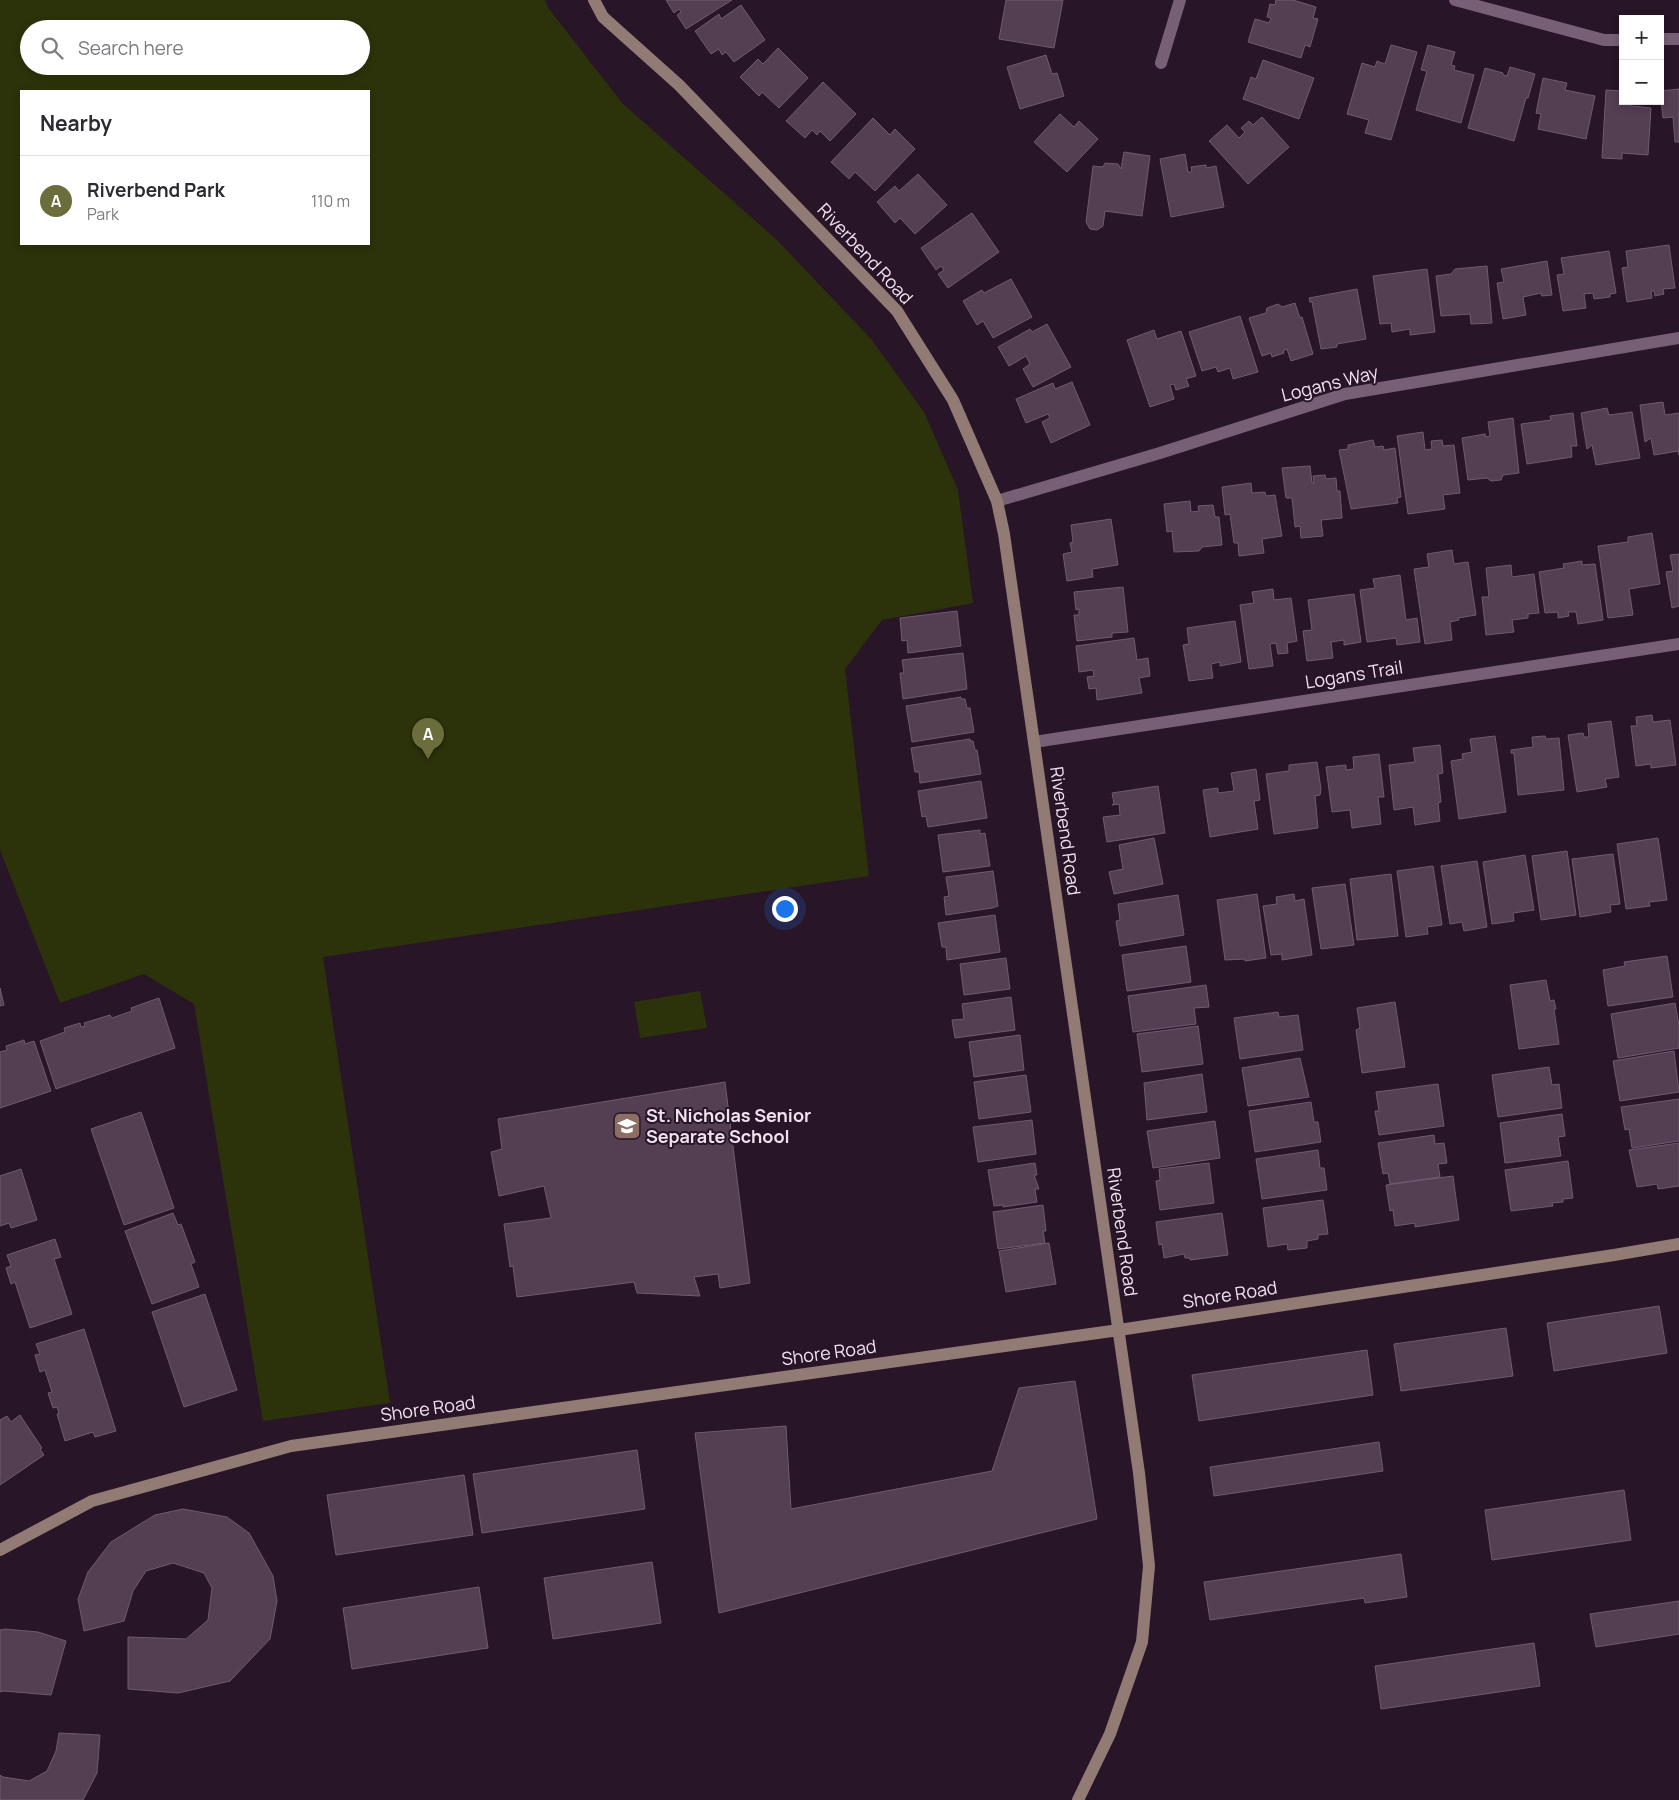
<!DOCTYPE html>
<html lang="en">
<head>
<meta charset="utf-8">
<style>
	:root { --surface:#fff; --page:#f7f7f7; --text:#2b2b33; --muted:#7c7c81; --line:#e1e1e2; --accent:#6b6e3c }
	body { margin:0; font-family:Manrope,sans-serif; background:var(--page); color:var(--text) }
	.controls { position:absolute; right:15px; top:15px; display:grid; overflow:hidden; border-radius:0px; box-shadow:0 2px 8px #0003 }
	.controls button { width:45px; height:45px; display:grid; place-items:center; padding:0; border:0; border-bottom:1px solid var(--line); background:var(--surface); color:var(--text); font:25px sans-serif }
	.you { position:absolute; left:784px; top:908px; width:18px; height:18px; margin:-12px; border:4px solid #fff; border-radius:50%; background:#1a73e8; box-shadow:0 0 0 8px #1a73e833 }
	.badge { display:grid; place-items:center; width:32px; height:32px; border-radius:50%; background:var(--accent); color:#fff; font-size:16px; font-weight:700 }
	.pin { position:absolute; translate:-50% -41px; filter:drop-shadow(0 1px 2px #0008) }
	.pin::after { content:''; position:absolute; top:26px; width:18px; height:15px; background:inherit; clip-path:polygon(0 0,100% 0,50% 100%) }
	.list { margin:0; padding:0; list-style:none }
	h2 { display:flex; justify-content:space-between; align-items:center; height:65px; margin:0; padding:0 20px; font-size:21px }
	h2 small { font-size:16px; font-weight:400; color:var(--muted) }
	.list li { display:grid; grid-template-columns:32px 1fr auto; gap:15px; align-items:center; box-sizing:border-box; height:90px; padding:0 20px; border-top:1px solid var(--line) }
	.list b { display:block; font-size:19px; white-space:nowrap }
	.list p { margin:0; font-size:16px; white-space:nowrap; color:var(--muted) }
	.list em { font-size:16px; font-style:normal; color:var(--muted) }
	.icon { flex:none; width:28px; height:28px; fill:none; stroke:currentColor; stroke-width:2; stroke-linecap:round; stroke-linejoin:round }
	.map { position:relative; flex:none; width:1679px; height:1800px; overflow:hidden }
	.search { position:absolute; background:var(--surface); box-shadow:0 2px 8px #0003; left:20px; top:20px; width:350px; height:55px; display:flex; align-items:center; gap:12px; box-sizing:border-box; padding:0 18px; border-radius:28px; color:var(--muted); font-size:19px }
	.panel { position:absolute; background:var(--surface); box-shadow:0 2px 8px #0003; left:20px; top:90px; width:350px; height:155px; border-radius:0px }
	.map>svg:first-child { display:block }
	.green { fill:#2c330a; fill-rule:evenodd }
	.building { fill:#543e52; stroke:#715a6f }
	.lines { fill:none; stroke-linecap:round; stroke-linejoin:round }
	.street { stroke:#776075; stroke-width:12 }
	.secondary { stroke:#927b75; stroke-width:12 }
	.labels { text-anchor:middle; stroke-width:4; stroke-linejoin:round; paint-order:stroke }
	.street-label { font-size:18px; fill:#efe1ed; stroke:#281527 }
	.poi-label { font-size:18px; font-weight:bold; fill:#efe1ed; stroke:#281527; text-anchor:start }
</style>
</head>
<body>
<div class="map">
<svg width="1679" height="1800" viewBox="0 0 1679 1800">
	<rect width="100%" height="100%" fill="#281527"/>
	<path class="green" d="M0,0H545L549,9L622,103L777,240L871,339L924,412L958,490L973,603L882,620L845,669L869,876L323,957L390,1403L263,1421L194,1004L144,974L60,1003L0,850ZM29,29H361V66H29ZM21,91H369V244H21Z
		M700,991L707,1028L640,1038L634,1002Z"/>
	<path class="building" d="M666,0H732L686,29L677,15L681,12L679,9L674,13Z
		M1006,0H1063L1054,48L999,39Z
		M1276,0H1293L1316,7L1313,18L1318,19L1310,47L1305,45L1301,58L1248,42L1255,19L1269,23L1271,18L1267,17L1270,4L1275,5Z
		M741,5L765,40L734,62L726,52L722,55L719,49L711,54L695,31L719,14L721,19Z
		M1391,45L1417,52L1391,140L1365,133L1369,120L1347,114L1362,63L1375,67L1377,61L1385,64Z
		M1428,45L1455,52L1451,65L1455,66L1454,70L1474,75L1461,123L1416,110L1427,71L1421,70Z
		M778,48L808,78L779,108L762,92L759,96L740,77L758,59L763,64Z
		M1046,55L1052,74L1057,73L1064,96L1020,109L1007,67Z
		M1263,60L1314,78L1299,119L1243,99L1251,77L1256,79Z
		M1510,67L1535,74L1528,98H1526L1514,141L1468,128L1485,68L1503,73V75L1507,76Z
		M1543,78L1567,83L1565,90L1595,96L1586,139L1538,129L1541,114L1536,113Z
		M823,82L856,114L830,141L820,131L817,135L812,130L805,138L786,121Z
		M1679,89V142H1675L1673,117L1663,118L1660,91Z
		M1606,90L1623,91V101H1631V106L1651,108L1648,155L1622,153V159L1602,158Z
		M1060,114L1074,127L1079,121L1098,139L1067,172L1034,142Z
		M1262,117L1289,147L1248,184L1209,141L1227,125L1239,138L1245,132L1241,128L1249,121L1253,125Z
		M873,118L890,135L895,129L915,149L875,191L855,172L849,179L831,162Z
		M1124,152L1150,156L1142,216L1105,211L1103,226L1097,230L1090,229L1086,222L1093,166L1103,167L1105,163L1118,164L1121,169Z
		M1185,154L1188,172H1192L1191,167L1206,165V168L1216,166L1224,207L1171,217L1160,159Z
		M918,174L947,205L915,234L900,218L895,223L877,202L895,186L899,191Z
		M972,213L999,252L948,288L938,274L944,270L941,266L936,270L921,248Z
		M1669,245L1675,288L1663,289L1664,294L1655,296L1654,291H1651L1652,298L1627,302L1622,268L1628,267L1626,251Z
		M1609,251L1616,293L1610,294V297L1594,299L1593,293L1584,294L1586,308L1563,311L1557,275L1564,274L1561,258Z
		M1547,261L1552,295L1542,296L1541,293L1523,297L1526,315L1503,319L1497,283L1504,282L1501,269Z
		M1487,266L1492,323L1471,324L1470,314L1441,316L1436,276L1451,274L1455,269Z
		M1427,269L1435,332L1410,335V329L1392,332L1391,323L1380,324L1373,276Z
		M1011,279L1032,317L993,338L983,321L977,325L963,301L982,290L984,293Z
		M1357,289L1366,339L1337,344V347L1321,349L1312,302H1310L1309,298Z
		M1295,303L1300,318L1302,317L1313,354L1291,361L1287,349L1283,351L1284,353L1272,357L1271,353L1262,356L1249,318L1266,313L1267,308L1278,304L1282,307Z
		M1240,316L1258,372L1233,379L1230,368L1218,372L1216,367L1202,371L1189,332Z
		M1047,324L1071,367L1033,387L1023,369L1030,364L1026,356L1009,366L998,347L1030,329L1032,332Z
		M1154,330L1157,339L1181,331L1196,376L1186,379L1189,386L1176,390L1174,384L1170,385L1174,399L1150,407L1127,340Z
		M1072,382L1090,425L1051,443L1042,422L1050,418L1048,414L1026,423L1016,399L1053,383L1055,389Z
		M1663,402L1665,415L1679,413V455L1678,451L1654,455L1651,438L1645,442L1640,405Z
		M1607,408L1609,415L1632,412L1640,458L1596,465L1592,445L1587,449L1581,413Z
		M1573,413L1577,446H1571L1572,457L1527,464L1521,424L1551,420L1550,416Z
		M1513,418L1519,473L1503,475L1501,480L1491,481L1487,478L1468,480L1462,438L1485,434L1486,437L1490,436L1488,422Z
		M1423,432L1425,450L1432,449L1431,441L1442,440L1443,446L1454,445L1460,493L1443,495L1445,509L1408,514L1397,436Z
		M1373,440L1375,447L1383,446L1384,450L1395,448L1401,497L1397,498L1398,503L1351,509L1339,450L1348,449V445Z
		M1310,466L1312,483H1314L1313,476L1325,475L1326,479L1336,478L1337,491H1340L1342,518L1321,520L1323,536L1301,538L1300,526L1295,527L1292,498H1286L1282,468Z
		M1251,483L1252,493L1265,492L1266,496L1275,495L1282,536L1262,539L1264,553L1239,556L1238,543H1234L1230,514L1225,515L1222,487Z
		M1190,501L1191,512L1199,511L1198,506L1213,505L1215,517H1219L1222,545L1202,547L1199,551L1174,552L1172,531L1167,532L1164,504Z
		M1111,519L1118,565L1092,569L1093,577L1067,581L1063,554L1072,552L1070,543L1073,542L1071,525Z
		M1652,533L1660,584L1629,589L1633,615L1608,618L1598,546L1628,542V537Z
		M1452,550L1454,564L1468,562L1476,615L1458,618L1459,620L1450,622L1452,640L1425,644L1414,569L1429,567L1427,554Z
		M1679,554V606L1672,608L1666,572L1673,571L1670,555Z
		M1582,561V565L1595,564L1603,620L1578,624L1576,612H1568L1569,616L1558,618V612L1545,613L1539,572L1564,568L1563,564Z
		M1511,565L1512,577L1534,574L1539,613L1528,614V618L1512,620L1514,632L1486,635L1482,597H1489L1486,568Z
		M1400,575L1406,620L1417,618L1420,642L1397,645L1396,638L1367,642L1360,590L1375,588L1373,579Z
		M1123,587L1128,632L1112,633V637L1077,641L1074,615H1079V609L1076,610L1074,592Z
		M1273,589L1274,600L1291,598L1297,641L1287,643L1288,653L1278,654L1276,643L1270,644L1273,666L1249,669L1240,605L1254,603L1252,592Z
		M1354,594L1361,642L1344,645V640L1331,642L1333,658L1307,661L1303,631L1312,630L1308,600Z
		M957,611L961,646L908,653L907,640L902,641L900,618Z
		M1235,621L1241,662L1220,666V662L1211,664L1213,678L1189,681L1183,645L1189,644L1187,628Z
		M1134,638L1137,660L1148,658L1150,676L1139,678L1142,693L1097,700L1096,688L1089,689L1087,677L1094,676L1093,670L1079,672L1076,646Z
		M963,653L967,689L903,699L900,673H904L902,660Z
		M961,697V699H965L967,708H970L974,732L912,742L906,706Z
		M1652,715L1653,722L1670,720L1676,765L1651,768V764L1636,766L1631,726H1637L1636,717Z
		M1611,721L1619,777L1605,779L1607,787L1577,792L1568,735L1583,733L1584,737H1589L1588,724Z
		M1495,736L1506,812L1459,819L1451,761L1463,759L1462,754L1472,752L1470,739Z
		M1545,736L1546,739L1559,738L1564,790L1518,795L1514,753H1511V750L1533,747L1532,737Z
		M970,739V741H973L975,750H977L981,774L920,783L919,772H915L911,748Z
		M1440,745L1443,773L1438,774L1441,802L1438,803L1440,821L1415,825L1413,807L1394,810L1389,765L1415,762L1413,748Z
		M1379,754L1384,797H1378L1381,824L1352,828L1350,810L1332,812L1326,767L1346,765V770L1354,769L1353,757Z
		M1317,762L1321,789L1320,795L1315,796L1318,828L1274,834L1266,774L1289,771V765Z
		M1256,769L1260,800L1254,801L1258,829L1210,837L1203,790L1218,788V793L1234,791L1231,773Z
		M981,781L987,818L928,827L926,816L922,817L918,791Z
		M1158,786L1165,833L1107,842L1103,817L1120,815L1119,804L1112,805L1114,803L1112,793Z
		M980,830V834L985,833L990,866L943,872L938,835Z
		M1154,838L1163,884L1114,894L1109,872L1123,869L1119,845Z
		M1658,838L1667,900L1649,902L1650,906L1626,909L1617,844Z
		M1567,851L1576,915L1541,920L1532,856Z
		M1613,854L1620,904L1610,905L1611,912L1580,917L1572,859Z
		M1525,855L1534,910L1513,913L1514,921L1492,924L1483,862Z
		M1477,861L1487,927L1464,931L1462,922L1450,924L1441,866Z
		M1433,866L1442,925L1427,927L1428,934L1406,937L1397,871Z
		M993,871L998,906L992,908L946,915L944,897L949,896L946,877Z
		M1391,874L1398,936L1357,940L1350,879Z
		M1345,884L1354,945L1321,949L1312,888Z
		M1257,894L1266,958L1245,961V959L1225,960L1217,900Z
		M1294,894L1295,901L1304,899L1312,955L1282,960V954L1271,955L1263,906L1277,904L1276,897Z
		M1178,895L1184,935L1120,946L1116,921L1120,920L1118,904Z
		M995,915L1000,952L947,960L946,947H942L938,923Z
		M1186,946L1191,982L1127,991L1122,955Z
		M1667,956L1673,997L1608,1006L1603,970L1625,966L1624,962Z
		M1006,958L1010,989L964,995L960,964Z
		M1546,980L1550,1001L1554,1000L1556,1009H1554L1559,1044L1519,1049L1510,985Z
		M1206,985L1209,1007L1194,1008L1196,1024L1133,1032L1128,996Z
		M0,988L4,1005L0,1006Z
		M1011,997L1015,1030L955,1038L952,1020L964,1019L962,1004Z
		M159,998L175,1048L56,1089L40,1041L65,1032L64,1028L80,1023L81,1027L85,1026L84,1023L110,1015L112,1018L132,1011L131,1008Z
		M1395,1002L1405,1067L1362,1073L1356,1030L1360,1028L1357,1008Z
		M1675,1003L1679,1025V1048L1618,1058L1611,1014Z
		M1278,1012L1279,1017L1298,1015L1303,1050L1240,1059L1234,1018Z
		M1198,1026L1203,1064L1142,1072L1137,1034Z
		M1020,1035L1024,1070L974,1077L969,1042Z
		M24,1040L25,1044L34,1041L51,1091L0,1108V1052L7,1050L6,1046Z
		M1674,1051L1679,1092L1620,1101L1613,1061Z
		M1300,1058L1309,1097L1248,1106L1242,1068Z
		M1549,1067L1552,1085L1559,1084L1562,1108L1498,1117L1492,1075Z
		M1202,1074L1207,1112L1147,1120L1144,1083Z
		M1026,1075L1031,1112L979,1119L974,1082Z
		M725,1082L750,1283L720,1288L718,1274L694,1277L700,1296L637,1293L634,1282L517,1297L513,1266L510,1267L504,1224L551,1218L544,1186L499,1196L491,1152L502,1149L498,1119Z
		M1438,1084L1444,1126L1379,1135L1375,1111H1379L1376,1092Z
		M1679,1099V1141L1632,1148L1629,1129L1625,1130L1621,1107Z
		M1311,1102L1314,1122H1318L1321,1142L1255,1152L1249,1111Z
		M141,1112L174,1208L124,1225L91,1129Z
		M1562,1114L1565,1136L1558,1137L1561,1156L1505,1163L1500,1123Z
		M1032,1120L1036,1154L978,1162L973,1127Z
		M1215,1121L1220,1158L1153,1168L1147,1131Z
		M1434,1135L1435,1144L1444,1143L1447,1163L1438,1164L1440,1177L1390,1184L1388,1173L1383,1174L1378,1143Z
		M1679,1143V1186L1658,1189L1657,1184L1637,1187L1629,1150Z
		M1318,1150L1320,1168H1324L1327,1190L1262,1199L1256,1159Z
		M1568,1161L1573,1198L1563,1199V1202L1552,1203L1553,1206L1511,1211L1505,1170Z
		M1035,1163L1037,1175H1034L1039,1189H1035L1037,1202L1003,1207V1205L994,1206L988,1170Z
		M1209,1163L1214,1203L1160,1210L1156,1181L1160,1180L1159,1169Z
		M21,1169L37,1220L11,1228L9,1223L0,1226V1176Z
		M1453,1176L1459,1220L1415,1227V1223L1395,1226L1393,1210L1390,1211L1386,1185Z
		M1323,1200L1328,1234L1318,1235V1239L1307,1241V1248L1288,1250L1287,1244L1268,1247L1263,1208Z
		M1043,1205L1046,1231H1043L1045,1243L998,1249L993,1212Z
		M173,1213L178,1225L181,1224L195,1262L191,1264L199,1287L152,1304L125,1231Z
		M1222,1213L1228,1255L1190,1260V1258H1185L1184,1254L1164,1258L1162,1244L1159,1245L1156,1222Z
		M55,1239L61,1257L54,1259L72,1314L30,1328L15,1282L11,1284L6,1268L11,1266L7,1255Z
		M1049,1243L1056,1284L1006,1292L999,1251Z
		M205,1294L237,1390L184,1407L152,1312Z
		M1659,1306L1667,1353L1554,1371L1547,1323Z
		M1506,1328L1513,1376L1401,1391L1394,1344Z
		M84,1329L116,1431L95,1437L93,1432L65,1441L57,1414L59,1413L57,1407L53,1408L48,1393L52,1392L45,1370L40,1372L35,1355L40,1354L36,1344Z
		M1367,1350L1373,1395L1199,1421L1192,1375Z
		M1075,1381L1097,1519L719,1613L695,1433L786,1426L791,1509L992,1471L1019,1388Z
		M20,1415L42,1448L40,1449L44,1455L0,1485V1420L7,1416L11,1422Z
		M1379,1442L1383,1471L1214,1496L1210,1467Z
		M637,1450L645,1509L482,1533L473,1474Z
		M464,1475L473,1535L336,1555L327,1495Z
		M1624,1490L1631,1540L1492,1560L1485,1510Z
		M183,1509L227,1517L249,1533L273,1576L277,1601L270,1639L230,1681L178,1693L128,1689V1637L186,1639L208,1620L212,1588L204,1573L173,1563L146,1571L133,1591L124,1621L84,1631L78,1599L88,1572L111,1542L155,1515Z
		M1401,1554L1407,1597L1365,1603L1364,1598L1210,1620L1204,1582Z
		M652,1562L661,1623L553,1639L544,1578Z
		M479,1587L488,1648L352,1669L343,1608Z
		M1679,1601V1634L1596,1647L1590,1614Z
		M5,1629L38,1632L66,1641L51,1695L4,1691L0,1692V1630Z
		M1534,1643L1540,1686L1381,1709L1375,1666Z
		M59,1733L100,1735L97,1773L83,1800H0V1775L3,1777L29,1781L47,1771L56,1751Z"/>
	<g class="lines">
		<path class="street" d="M1455,0L1604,40H1623
			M1660,39H1679
			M1161,63L1180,0
			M997,501L1160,453L1345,394L1679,338
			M1034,742L1679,644"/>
		<path class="secondary" d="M594,0L603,17L679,85L897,311L953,400L997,501L1004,534L1139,1473L1149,1566L1142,1642L1110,1734L1078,1800
			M0,1550L92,1501L291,1446L1119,1330L1614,1255L1679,1244"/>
	</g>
	<defs>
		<g id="school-square" transform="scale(1.4375)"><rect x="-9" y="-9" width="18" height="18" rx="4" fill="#8d6e63" stroke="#281527"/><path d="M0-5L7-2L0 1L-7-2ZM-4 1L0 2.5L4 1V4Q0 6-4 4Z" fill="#fff"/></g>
	</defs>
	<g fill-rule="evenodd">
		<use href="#school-square" x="627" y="1126"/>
	</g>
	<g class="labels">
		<g class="street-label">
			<text transform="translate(865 254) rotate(47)" y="6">Riverbend Road</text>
			<text transform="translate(1330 384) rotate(-14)" y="6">Logans Way</text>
			<text transform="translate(1354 675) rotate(-9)" y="6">Logans Trail</text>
			<text transform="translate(1065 831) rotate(82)" y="6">Riverbend Road</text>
			<text transform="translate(1122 1232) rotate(82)" y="6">Riverbend Road</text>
			<text transform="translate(1230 1295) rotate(-9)" y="6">Shore Road</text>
			<text transform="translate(829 1353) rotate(-8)" y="6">Shore Road</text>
			<text transform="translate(428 1409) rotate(-8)" y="6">Shore Road</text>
		</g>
		<g class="poi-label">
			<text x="646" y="1122">St. Nicholas Senior<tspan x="646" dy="21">Separate School</tspan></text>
		</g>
	</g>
</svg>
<div class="controls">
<button>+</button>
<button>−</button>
</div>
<div class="you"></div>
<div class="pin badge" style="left:428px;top:759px">A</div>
<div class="search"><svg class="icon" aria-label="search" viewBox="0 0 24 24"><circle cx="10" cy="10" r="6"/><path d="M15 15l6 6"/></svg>Search here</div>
<section class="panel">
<h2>Nearby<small></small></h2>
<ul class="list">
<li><span class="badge">A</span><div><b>Riverbend Park</b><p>Park</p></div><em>110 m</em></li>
</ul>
</section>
</div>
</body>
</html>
